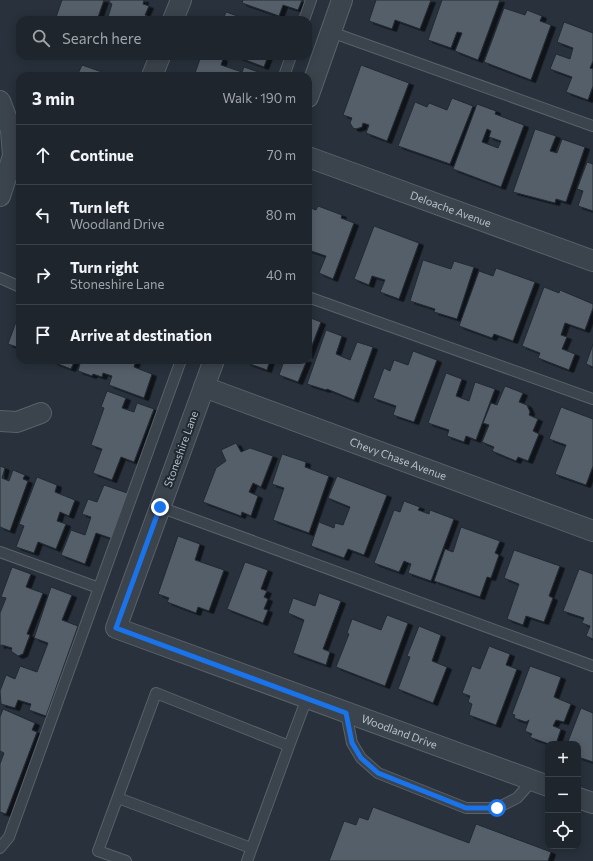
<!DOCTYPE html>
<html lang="en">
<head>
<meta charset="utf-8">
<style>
	:root { --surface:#1e252d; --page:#2b3139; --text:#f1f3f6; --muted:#a1a5aa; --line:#3c4249 }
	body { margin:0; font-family:Commissioner,sans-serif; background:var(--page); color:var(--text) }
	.controls { position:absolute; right:12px; bottom:12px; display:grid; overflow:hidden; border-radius:8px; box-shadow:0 2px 10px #0003 }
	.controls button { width:36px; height:36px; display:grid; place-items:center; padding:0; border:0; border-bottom:1px solid var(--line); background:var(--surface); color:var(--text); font:20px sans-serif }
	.stop { position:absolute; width:12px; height:12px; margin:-9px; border:3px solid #1a73e8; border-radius:50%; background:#fff }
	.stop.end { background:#1a73e8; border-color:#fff; box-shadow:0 1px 4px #0008 }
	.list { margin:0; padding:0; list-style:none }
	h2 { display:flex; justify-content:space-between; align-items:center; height:52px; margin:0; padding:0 16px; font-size:17px }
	h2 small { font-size:13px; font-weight:400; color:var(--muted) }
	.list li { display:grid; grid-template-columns:26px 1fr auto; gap:12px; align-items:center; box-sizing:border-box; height:60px; padding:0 16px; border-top:1px solid var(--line) }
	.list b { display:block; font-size:15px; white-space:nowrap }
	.list p { margin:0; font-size:13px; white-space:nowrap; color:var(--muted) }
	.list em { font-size:13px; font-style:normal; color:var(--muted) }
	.icon { flex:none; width:22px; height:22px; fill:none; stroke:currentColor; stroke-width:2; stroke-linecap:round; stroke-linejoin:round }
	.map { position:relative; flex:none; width:593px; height:861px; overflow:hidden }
	.search { position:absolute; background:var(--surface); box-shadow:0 2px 10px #0003; left:16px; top:16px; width:296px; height:44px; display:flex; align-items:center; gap:10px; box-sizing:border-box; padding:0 14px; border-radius:12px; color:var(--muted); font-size:15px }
	.panel { position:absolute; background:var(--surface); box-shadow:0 2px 10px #0003; left:16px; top:72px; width:296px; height:292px; border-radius:12px }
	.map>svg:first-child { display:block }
	.building { fill:#555f6b; stroke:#222a33; fill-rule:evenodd; filter:url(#shadow) }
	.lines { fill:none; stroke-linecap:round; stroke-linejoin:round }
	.service-casing { stroke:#59616a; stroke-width:12 }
	.minor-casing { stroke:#59616a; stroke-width:22 }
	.service { stroke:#3b434c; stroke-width:10 }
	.minor { stroke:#3b434c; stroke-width:20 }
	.route { stroke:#1a73e8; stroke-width:5 }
	.labels { text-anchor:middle; stroke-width:4; stroke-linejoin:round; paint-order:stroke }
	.street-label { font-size:11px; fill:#b7bec7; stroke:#202831 }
</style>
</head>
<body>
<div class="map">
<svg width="593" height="861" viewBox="0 0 593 861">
	<defs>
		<filter id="shadow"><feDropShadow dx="4.5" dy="2.5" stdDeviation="0" flood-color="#0009"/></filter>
	</defs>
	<rect width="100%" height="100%" fill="#28313c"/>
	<path class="building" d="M62,0H104L97,20H55Z
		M110,0H144L143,4L149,6L145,15L149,17L148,20H107L112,4L109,2Z
		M243,0H302L298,10L283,5L279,16L242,3Z
		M376,0H431L420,29L395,20L392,29L369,21Z
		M442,0H500L478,60L455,51L462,33L457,32L451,48L428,40Z
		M504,8L525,15L527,10L542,16L540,21L551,25L531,80L484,62Z
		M226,12L249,20H223Z
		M564,22L593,33V61L590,68L593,69V86L588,100L566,92L572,77L550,69L556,54L570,59L573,48L557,42Z
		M201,56H216L223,59L221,65L242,72L244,67L270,76H194Z
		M235,56H268L264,67Z
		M82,65L102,72L101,76H77Z
		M361,65L409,83L387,141L366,133L369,125L363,123L362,127L356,129L353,128L350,123L352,118L343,115Z
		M452,98L473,106L450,164L398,146L415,102L427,107L429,103L447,110Z
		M477,104L496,111L495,114L524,125L501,187L453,169ZM487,129L491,131L489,137L501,141L498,148L482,142Z
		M535,129L556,136L550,151L557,153L562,139L585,147L566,202L556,199L555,203L513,192Z
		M587,162L593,164V211L578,206L583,191L577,189Z
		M318,206L342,215L341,218L354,223L333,279L319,273L326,256L308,250V207L316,210Z
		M374,226L419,243L399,299L380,292L385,280L372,276L369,285L354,279Z
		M423,260L451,269L454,261L474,267L457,319L434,312L435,309L410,301Z
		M496,268L535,282L513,341L494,334L492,338L459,326L479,271L493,276Z
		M544,287L559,293L560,290L593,304V308L585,330L565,323L561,335L567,337L562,349L575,354L569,370L538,358L540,353L522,346Z
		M20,311V348L8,344Z
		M308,317L321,322L308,356Z
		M326,330L342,336L336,354L350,360L357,342L373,347L354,400L327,389L326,390L307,384Z
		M593,344V367L586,364Z
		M413,351L437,360L414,422L393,415L396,406L373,398L384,368L390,371L394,360L408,365Z
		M54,360H75L71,369L53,362Z
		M81,360H136L134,367L152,374L144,398L109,385L112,376L103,373L102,377L93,374L92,376L78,371Z
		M248,360H270L267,370L247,363Z
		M281,360H307L298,382L279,375L284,361Z
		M446,373L462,379L456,396L469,401L475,382L495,389L476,440L466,436L464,442L447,436L449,430L428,423Z
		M505,386L523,393L519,402L527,405L530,412L529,415L538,419L533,431L539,434L528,461L518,457L516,461L492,451L494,447L482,442L489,425L483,423L491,403L497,405Z
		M107,391L126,398L122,408L134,412L137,403L154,409L134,462L121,457L112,480L93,473L102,449L91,445L104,408L101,407Z
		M561,407L593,419V466L586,485L555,474L566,445L549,439Z
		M236,443L241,452L250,448L273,456L261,487L253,483L249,492L258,496L251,516L242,512L241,516L203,502L216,468L226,461L221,450Z
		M282,454L306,462L305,467L329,476L309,533L273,520L284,488L272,484Z
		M0,466L5,468L2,478L9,481L13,470L25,475L23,479L28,481L10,531L0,527Z
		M337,476L387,495L364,555L348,549L344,558L311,546L319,522L334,528L335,523L343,525L350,507L328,498Z
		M37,477L57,485L55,492L75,500L69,516L60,512L57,521L66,524L56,549L38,542L34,553L16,547L24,526L19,524Z
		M104,485L130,494L113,539L96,533L85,564L61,555L71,530L85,535L91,517L82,514L88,499L97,502Z
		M404,501L420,507L418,510L429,514L430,510L454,519L431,581L408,573L411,564L404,561L399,572L374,563L394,510L400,512Z
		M461,527L500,541L495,553L499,555L491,578L487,577L480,597L434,581L445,549L453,552Z
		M178,536L200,544L195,560L224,570L209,611L198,607L196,613L167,602L169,598L158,594Z
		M514,550L560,566L549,596L553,598L544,622L526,616L523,625L507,619L519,584L504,578Z
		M245,562L268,570L261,589L267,591L264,597L268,599L264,609L268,610L263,623L227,609Z
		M12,567L31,574L26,587L43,593L27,634L30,635L23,654L18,656L11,651L12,648L2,645L0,646V613L6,598L1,597Z
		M579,569L593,574V639L586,636L590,626L582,623L584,618L563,611Z
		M51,587L72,595L62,620L78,626L46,716L29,710L31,704L18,700L15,708L1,704L0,691L6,675L15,679L20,666L37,672L48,643L34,638Z
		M319,593L341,601L323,649L330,652L326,665L293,653L304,620L288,613L293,598L315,606Z
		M387,615L408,623L385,686L336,667L349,634L347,633L352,619L381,630Z
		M419,626L441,635L432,661L447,667L433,703L398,689L410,657L407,656Z
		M489,646L510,654L506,665L517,669L496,725L469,715L472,704L468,702L470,696L462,693L472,666L480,669Z
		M530,666L561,677L554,697L571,704L564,722L556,720L553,726L561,729L556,744H549L532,738L530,737L532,734L525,731L529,720L526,722L514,718L515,715L512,714Z
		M581,708L593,713V762L578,757V744H567Z
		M3,709L35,723L32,730L37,732L6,814L0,812V813V764L4,753L0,751V717Z
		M373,807L469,843L476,824L551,852L548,861H329L344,821L356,825L359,817L368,820Z"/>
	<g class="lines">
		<g class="service-casing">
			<path id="service" d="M304,20L311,0
				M331,32L593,126
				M284,76L291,56
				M0,278L20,287
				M308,297L593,399
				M160,507L593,666
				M0,552L99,588
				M346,713L352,743L361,758L378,773L466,808H497L517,798L533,780
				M289,746L307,698
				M118,798L251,848
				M0,848L9,837L181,360
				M126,861L98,851L156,693L289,746L247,861"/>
		</g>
		<g class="minor-casing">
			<g id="minor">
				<path d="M173,20L181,0"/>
				<path d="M152,76L160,56"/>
				<path d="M308,97L342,0"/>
				<path d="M0,101L11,130L13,156L0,196"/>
				<path id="s1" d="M308,157L593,261"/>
				<path id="s2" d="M214,360L116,628L548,786"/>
				<path id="s3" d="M204,387L593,531"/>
				<path d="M0,421L17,422L41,413"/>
				<path d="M578,798L593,803"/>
			</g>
		</g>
		<use href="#service" class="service"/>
		<use href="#minor" class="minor"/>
	</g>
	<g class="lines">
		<path class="route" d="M160,507L116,628L346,713L352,743L361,758L378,773L466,808H497"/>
	</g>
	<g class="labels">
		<g class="street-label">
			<text dy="4" stroke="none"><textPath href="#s1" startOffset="152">Deloache Avenue</textPath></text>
			<text transform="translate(181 449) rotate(-70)" y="4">Stoneshire Lane</text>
			<text dy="4" stroke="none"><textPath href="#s3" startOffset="207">Chevy Chase Avenue</textPath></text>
			<text dy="4" stroke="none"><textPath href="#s2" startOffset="587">Woodland Drive</textPath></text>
		</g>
	</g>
</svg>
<div class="controls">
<button>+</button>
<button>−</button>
<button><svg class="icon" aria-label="locate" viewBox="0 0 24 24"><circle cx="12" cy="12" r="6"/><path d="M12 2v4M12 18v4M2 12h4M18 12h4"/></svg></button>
</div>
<div class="stop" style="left:497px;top:808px"></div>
<div class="stop end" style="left:160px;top:507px"></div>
<div class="search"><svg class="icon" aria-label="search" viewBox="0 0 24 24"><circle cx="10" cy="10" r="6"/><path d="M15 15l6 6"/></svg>Search here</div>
<section class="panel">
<h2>3 min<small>Walk · 190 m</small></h2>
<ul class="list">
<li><svg class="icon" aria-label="ahead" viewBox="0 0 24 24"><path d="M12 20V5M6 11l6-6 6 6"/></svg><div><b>Continue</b></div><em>70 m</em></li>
<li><svg class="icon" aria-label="left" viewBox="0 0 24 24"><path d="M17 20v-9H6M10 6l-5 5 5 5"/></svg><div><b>Turn left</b><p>Woodland Drive</p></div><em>80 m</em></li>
<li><svg class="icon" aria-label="right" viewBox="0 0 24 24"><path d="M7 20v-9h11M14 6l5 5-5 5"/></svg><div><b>Turn right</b><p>Stoneshire Lane</p></div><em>40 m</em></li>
<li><svg class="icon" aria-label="arrive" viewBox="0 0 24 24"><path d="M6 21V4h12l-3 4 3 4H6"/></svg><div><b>Arrive at destination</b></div></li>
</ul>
</section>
</div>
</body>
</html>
